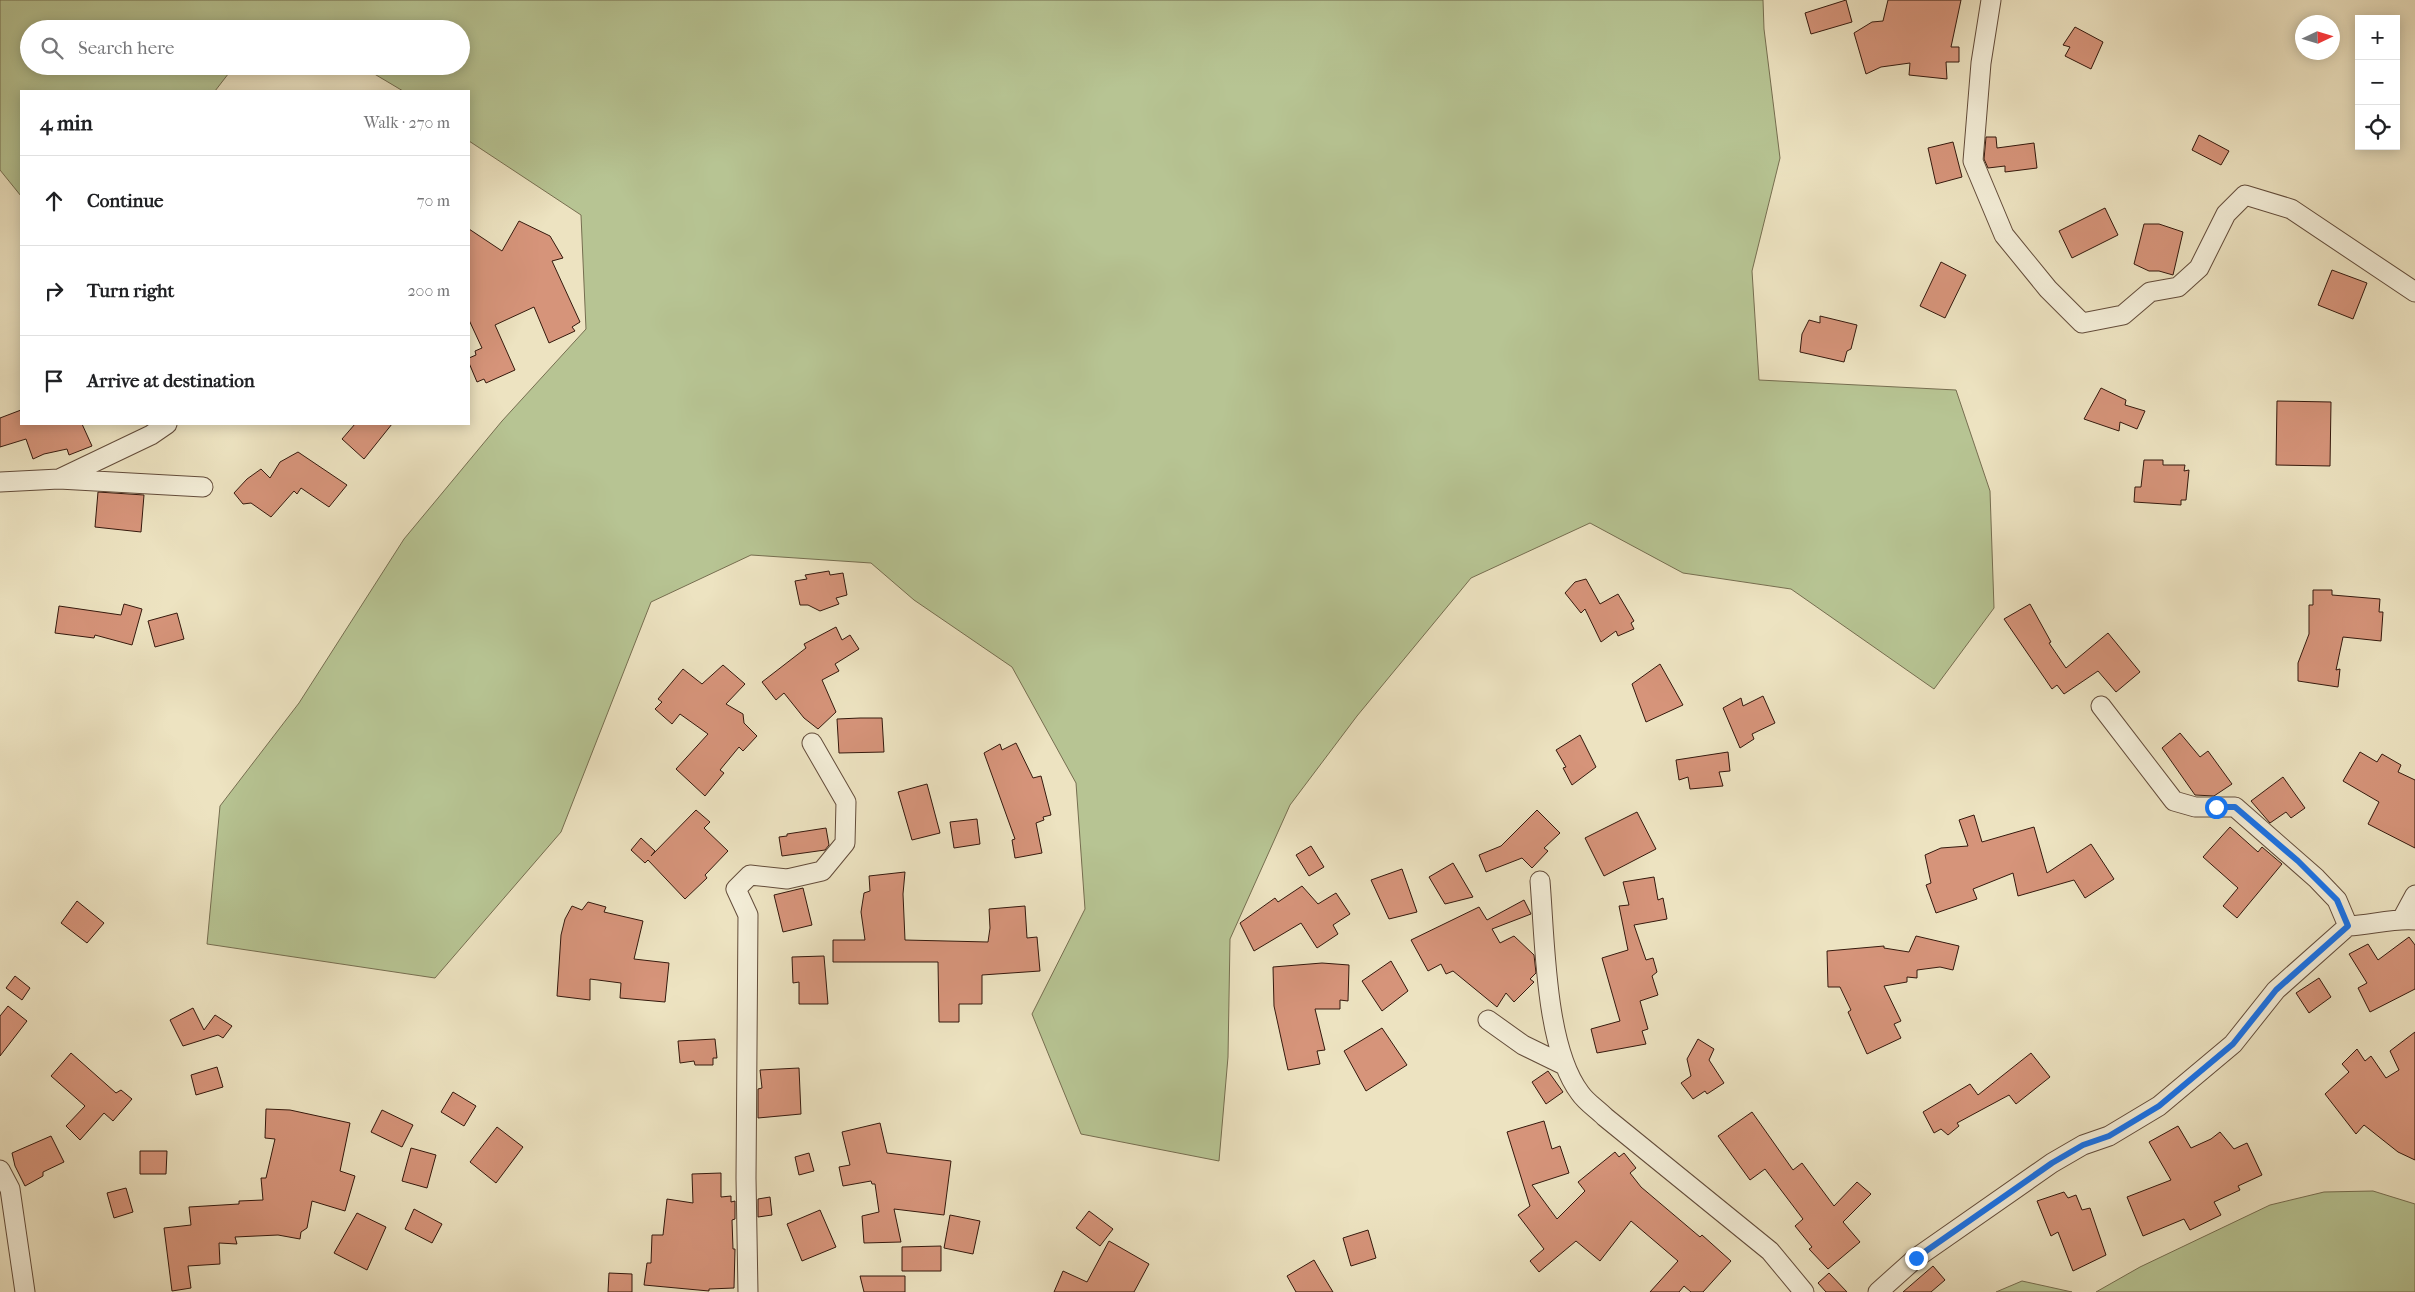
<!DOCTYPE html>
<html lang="en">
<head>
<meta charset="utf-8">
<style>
	:root { --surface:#fff; --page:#f2f2f2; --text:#202124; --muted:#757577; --line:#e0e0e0 }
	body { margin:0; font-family:"IM FELL French Canon",serif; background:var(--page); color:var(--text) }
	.controls { position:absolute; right:15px; top:15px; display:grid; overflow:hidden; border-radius:0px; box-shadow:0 2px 12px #0003 }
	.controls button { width:45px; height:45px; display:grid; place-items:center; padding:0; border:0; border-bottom:1px solid var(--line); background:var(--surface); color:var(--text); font:25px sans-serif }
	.compass { position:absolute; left:2295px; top:15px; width:45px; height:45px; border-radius:50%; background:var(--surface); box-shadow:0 2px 12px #0003; rotate:86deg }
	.stop { position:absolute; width:15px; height:15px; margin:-11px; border:4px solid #1a73e8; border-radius:50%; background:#fff }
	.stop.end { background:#1a73e8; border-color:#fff; box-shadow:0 1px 5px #0008 }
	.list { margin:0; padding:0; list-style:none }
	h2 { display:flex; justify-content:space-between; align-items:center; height:65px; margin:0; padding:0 20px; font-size:21px }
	h2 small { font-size:16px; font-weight:400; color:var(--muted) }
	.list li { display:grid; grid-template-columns:32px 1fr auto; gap:15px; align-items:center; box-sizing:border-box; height:90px; padding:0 20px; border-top:1px solid var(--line) }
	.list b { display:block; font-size:19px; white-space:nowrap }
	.list em { font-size:16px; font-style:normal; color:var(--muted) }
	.icon { flex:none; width:28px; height:28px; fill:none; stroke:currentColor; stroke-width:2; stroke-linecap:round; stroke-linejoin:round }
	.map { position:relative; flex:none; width:2415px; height:1292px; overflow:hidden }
	.search { position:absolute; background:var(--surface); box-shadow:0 2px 12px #0003; left:20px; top:20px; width:450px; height:55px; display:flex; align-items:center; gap:12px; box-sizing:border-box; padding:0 18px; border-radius:28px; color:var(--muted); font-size:19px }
	.panel { position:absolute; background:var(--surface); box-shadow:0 2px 12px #0003; left:20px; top:90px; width:450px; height:335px; border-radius:0px }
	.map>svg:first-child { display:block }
	.green { fill:#b7c493; stroke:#766e50 }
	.building { fill:#d6947a; stroke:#35190d }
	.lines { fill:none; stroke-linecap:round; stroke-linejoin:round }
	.minor-casing { stroke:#634c3a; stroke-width:21 }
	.minor { stroke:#f3edd7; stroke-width:19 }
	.route { stroke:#1a73e8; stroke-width:6 }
</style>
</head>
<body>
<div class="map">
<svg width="2415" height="1292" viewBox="0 0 2415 1292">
	<rect width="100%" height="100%" fill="#ede3c1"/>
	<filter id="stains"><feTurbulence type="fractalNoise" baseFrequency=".004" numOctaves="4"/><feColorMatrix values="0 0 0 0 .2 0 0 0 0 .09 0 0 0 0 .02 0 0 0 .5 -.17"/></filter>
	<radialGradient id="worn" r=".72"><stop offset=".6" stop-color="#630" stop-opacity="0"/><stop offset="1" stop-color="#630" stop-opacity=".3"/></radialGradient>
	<path class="green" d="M0,0H1763L1764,29L1780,158L1752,271L1759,380L1956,390L1990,491L1994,608L1934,689L1791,589L1683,573L1590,523L1471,578L1357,716L1290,805L1230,939L1228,1057L1219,1161L1081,1134L1032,1014L1085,909L1076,783L1012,667L914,600L871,563L751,555L651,602L561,832L435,978L207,944L220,806L299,703L404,539L502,421L586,329L581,215L469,141V91H403L361,66H461V29H29V66H249L232,69L215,91H21V196L0,170Z
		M2373,1191L2415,1204V1292H2096L2140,1267L2270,1205L2324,1192Z
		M2022,1281L2072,1292H1996Z"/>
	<path class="building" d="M1846,0L1852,22L1811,34L1805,13Z
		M1888,0H1961L1951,47H1959V62H1946L1947,79L1909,75L1910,63L1881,67L1866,74L1854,33L1872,22L1883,21Z
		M2075,27L2103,42L2091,69L2065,56L2070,47L2063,45Z
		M2199,135L2229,151L2221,165L2192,150Z
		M1986,137H1996L1997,148L2034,143L2037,168L2005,172V166L1988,168L1984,159Z
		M1953,142L1962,177L1936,184L1928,148Z
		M2105,208L2118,235L2072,258L2059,231Z
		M519,221L550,236L563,258L552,261L580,322L572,327L575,331L549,343L534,307L495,325L515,370L486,383L484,379L477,382L469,363V358L476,355L475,351L482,348L469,320V229L502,251Z
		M2144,224H2159L2183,232L2173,275L2159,271H2149L2134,264Z
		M1941,262L1966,275L1945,318L1920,306Z
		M2332,270L2367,283L2353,319L2318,305Z
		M1820,316L1857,325L1851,349L1847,351L1844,362L1800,352L1802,334L1809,320L1820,323Z
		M2101,388L2126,400L2125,405L2145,411L2137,429L2120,422L2119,431L2084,419Z
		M2277,401L2331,402L2330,466L2276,465Z
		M21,410V424H82L92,446L69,455L67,449L44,454L33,459L26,439L0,447V418Z
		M355,424H392L364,459L342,439Z
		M298,452L347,485L329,507L301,488L297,494L294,491L271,517L251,503L243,504L234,493L247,479L261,469L270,478L280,462Z
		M2144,460H2163V465H2185L2184,471L2189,470L2186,500H2181V505L2134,502L2135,487H2141Z
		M98,492L144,495L141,532L95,527Z
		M829,571L830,575L843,573L847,595L836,598L839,604L820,611L808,605H800L795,581L807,579L805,575Z
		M1586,579L1600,604L1618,594L1634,621L1631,623L1634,629L1618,636L1616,631L1601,642L1585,609L1581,613L1565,593L1575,582Z
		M2313,590H2332V595L2380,599L2379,612H2383L2381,641L2343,637L2336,670L2340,669L2338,687L2298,681V663L2309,634V605H2313Z
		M124,604L142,609L132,645L95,635L94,638L55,633L59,606L121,615Z
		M2030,604L2051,642L2049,643L2066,668L2108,633L2140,672L2116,692L2098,671L2064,694L2057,685L2052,689L2004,619Z
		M177,613L184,639L155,647L148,621Z
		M836,627L842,640L850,635L859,649L835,664L839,671L822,680L836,712L818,729L804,718L784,693L776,700L762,682L806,648L804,644Z
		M1660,664L1683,705L1646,722L1632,684Z
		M723,665L745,684L726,704L743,714L744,723L757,736L743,751L739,747L720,770L724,773L705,796L676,769L708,734L680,714L672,724L655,709L662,702L658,699L683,669L702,684Z
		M1763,696L1775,723L1752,734L1754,739L1740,748L1723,708L1741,698L1743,706Z
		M860,718H882L884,752L839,753L837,719Z
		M2180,733L2200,757L2208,751L2232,784L2214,796L2195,795L2162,748Z
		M1580,735L1596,767L1572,785L1563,768L1566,767L1556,750Z
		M1016,743L1033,778L1041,776L1051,815L1043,817L1044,820L1036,823L1042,853L1015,858L1012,840L1015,839L984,753L1000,744L1002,750Z
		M1728,752L1730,771L1719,772L1723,786L1690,789L1688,777L1679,780L1676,760Z
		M2360,752L2377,762L2382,754L2401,765L2398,772L2415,780V848L2368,824L2379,802L2343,781Z
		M2283,777L2305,808L2291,818L2286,812L2270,823L2251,801Z
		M927,784L940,833L912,840L898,792Z
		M696,810L710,822L704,828L728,851L705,875L707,878L685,899L648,860L645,863L631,850L641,838L655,851L651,856Z
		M1537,810L1560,833L1544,848L1548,851L1532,868L1522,858L1486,872L1479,855L1501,846Z
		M1637,812L1656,849L1604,876L1585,838Z
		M1974,815L1982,842L2034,827L2047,873L2091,844L2114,879L2085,898L2074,880L2018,896L2013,873L1973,889L1977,899L1936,913L1926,885L1931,883L1925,855L1941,848L1968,846L1959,820Z
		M977,819L980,844L954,848L950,822Z
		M2230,827L2258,852L2262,847L2282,864L2237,918L2223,906L2238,888L2203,857Z
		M826,828L829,845L825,850L782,856L779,837L787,836V834Z
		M1311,846L1324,867L1309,876L1296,855Z
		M1453,863L1473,897L1445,904L1429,877Z
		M1402,869L1417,912L1389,919L1371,880Z
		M905,872L903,894L905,940L988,942L990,928L989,909L1025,906L1027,938L1037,937L1040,971L982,975V1004H959V1022H939L938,962H833V940H865L861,912L864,893L870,891L869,876Z
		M1654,877L1658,900L1663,898L1667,919L1634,925L1646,960L1653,958L1657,972L1652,976L1658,995L1640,1001L1648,1029L1642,1031L1646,1044L1597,1053L1591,1029L1620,1021L1602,958L1628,950L1619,906L1629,905L1623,882Z
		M1302,886L1318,904L1336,893L1350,914L1333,925L1338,934L1317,948L1301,923L1254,951L1240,923L1275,898L1278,902Z
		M803,888L812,925L783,932L774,895Z
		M1524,900L1531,914L1492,929L1500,943L1514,936L1534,955L1536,973L1530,979L1534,982L1514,1002L1506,993L1497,1007L1453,971L1446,974L1441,964L1428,971L1411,940L1479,907L1487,920Z
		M77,901L104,923L87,943L61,923Z
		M588,902L606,907L604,912L643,921L634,959L669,963L665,1002L620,998L621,983L590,979V1000L557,996L561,935L565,919L572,906L582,910Z
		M1916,936L1959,946L1953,970L1940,967L1917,970V978L1907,977V982L1884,986L1901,1021L1894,1024L1901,1038L1867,1054L1848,1012L1851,1010L1840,987H1828L1827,951L1884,946V948L1909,952Z
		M2409,937L2415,945V989L2370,1012L2358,988L2367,983L2349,954L2368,944L2378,960Z
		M824,956L828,1004H799V982L793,983L792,957Z
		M1391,961L1408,991L1382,1011L1362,981Z
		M1322,963L1349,965L1348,1001L1340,1000V1009H1315L1325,1050L1317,1051L1320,1064L1288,1070L1274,1006L1273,967Z
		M15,976L30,988L22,1000L6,988Z
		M2319,978L2331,997L2309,1013L2296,993Z
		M8,1006L27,1021L0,1056V1016Z
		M193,1008L204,1030L215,1015L232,1026L223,1038L218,1035L183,1046L170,1020Z
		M1382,1028L1407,1065L1366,1091L1344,1051Z
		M2415,1032V1160L2398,1152L2364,1125L2356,1134L2325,1094L2349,1072L2342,1064L2357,1049L2365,1061L2371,1056L2386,1078L2399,1070L2390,1051Z
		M715,1039L717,1058H713V1065H695L694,1061L680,1063L678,1041Z
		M1698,1039L1714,1049L1709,1060L1724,1083L1707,1094L1705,1091L1693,1099L1681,1083L1691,1076L1687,1059Z
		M71,1053L116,1093L121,1090L132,1099L113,1121L104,1113L80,1140L66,1126L85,1106L51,1076Z
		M2031,1053L2050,1077L2016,1104L2009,1095L1957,1123L1959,1126L1948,1135L1941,1129L1934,1133L1923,1112L1970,1084L1978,1095Z
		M217,1067L223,1087L196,1095L191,1075Z
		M799,1068L801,1114L758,1118V1089L762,1088L760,1070Z
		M1548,1071L1563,1092L1546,1104L1532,1082Z
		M453,1092L476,1106L464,1126L441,1112Z
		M266,1109L290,1110L350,1123L340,1171L355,1176L345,1211L312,1201L307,1228L301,1232L300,1239L278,1235L235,1237L237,1244L219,1243L220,1264L188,1266L191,1288L172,1291L164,1228L191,1225L189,1207L239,1204V1201L263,1200L261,1178H266L275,1139L265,1138Z
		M382,1110L413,1125L402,1147L371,1132Z
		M1752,1112L1793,1170L1802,1163L1834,1206L1857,1182L1871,1194L1843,1222L1860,1242L1828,1269L1809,1249L1812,1247L1795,1226L1803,1219L1765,1169L1750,1180L1718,1136Z
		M1544,1121L1552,1149L1560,1146L1569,1173L1532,1185L1557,1219L1585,1191L1578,1182L1615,1152L1619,1157L1624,1153L1636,1168L1630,1173L1641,1187L1700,1237L1702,1235L1731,1261L1703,1292H1691L1684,1286L1679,1292H1650L1678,1261L1631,1221L1600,1261L1576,1241L1539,1272L1530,1261L1544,1249L1518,1215L1530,1206L1507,1132Z
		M880,1123L887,1153L951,1161L944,1215L894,1209L901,1242L864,1243L862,1216L879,1212L875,1184H872L871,1181L843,1186L839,1167L850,1165L842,1132Z
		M2178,1126L2191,1148L2211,1139L2220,1132L2234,1149L2247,1143L2262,1175L2238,1186L2240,1190L2214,1202L2221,1215L2190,1230L2184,1219L2143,1236L2127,1197L2171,1180L2149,1142Z
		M497,1127L523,1147L496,1183L470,1162Z
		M51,1136L64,1162L43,1172V1176L25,1186L15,1166L12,1153Z
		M411,1148L436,1155L427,1188L402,1181Z
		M140,1151H167L166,1174H140Z
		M809,1153L814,1171L799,1175L795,1157Z
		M721,1173V1197L731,1196V1202L735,1201V1219L732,1220L733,1249H735L734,1288L709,1289V1291L644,1285L647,1263H651L652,1235H663L667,1199L693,1203L692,1174Z
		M126,1188L133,1212L114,1218L107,1193Z
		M2064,1192L2068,1198L2076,1195L2082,1210L2090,1208L2106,1255L2073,1271L2058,1232L2051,1236L2037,1201Z
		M770,1197L772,1215L758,1217V1199Z
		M414,1209L442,1224L432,1243L405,1229Z
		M820,1210L836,1247L802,1261L787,1224Z
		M1089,1211L1113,1229L1100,1246L1076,1228Z
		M357,1213L386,1227L367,1270L334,1253Z
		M950,1215L980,1221L973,1254L944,1248Z
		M1368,1230L1376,1258L1351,1266L1343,1238Z
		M1109,1241L1149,1264L1134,1292H1054L1063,1271L1087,1282Z
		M941,1246V1271H902V1247Z
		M1314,1260L1322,1274L1333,1292H1296L1287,1276Z
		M1933,1266L1945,1280L1931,1292H1903Z
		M609,1273L632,1274V1292H608Z
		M1829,1273L1847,1292H1826L1818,1283Z
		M860,1276H905V1292H864Z"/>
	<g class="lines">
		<g class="minor-casing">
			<path id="minor" d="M1991,0L1981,63L1973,161L2004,235L2048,289L2082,323L2123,315L2150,292L2178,287L2199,268L2226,214L2245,195L2291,209L2415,292
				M61,478L151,435L167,424
				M0,482L59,479L203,487
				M2101,706L2174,801L2195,807H2235L2316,878L2337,900L2348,926
				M1540,881C1545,940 1545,1047 1580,1093C1586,1102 1597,1109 1605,1117L1770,1251L1804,1292
				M2402,919L2415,895
				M1488,1020L1523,1045L1564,1065
				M0,1170L10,1189L25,1292
				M748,1292L746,1178L748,915L736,889L750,875L787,879L822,871L845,843L846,802L812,743
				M1878,1292L1916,1258L2052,1163L2083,1145L2109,1136L2159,1106L2233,1044L2276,990L2348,926C2371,925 2393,918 2415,920"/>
		</g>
		<use href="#minor" class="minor"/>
	</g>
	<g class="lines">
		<path class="route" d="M1916,1258L2052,1163L2083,1145L2109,1136L2159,1106L2233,1044L2276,990L2348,926L2337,900L2298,861L2235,807H2216"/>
	</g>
	<rect width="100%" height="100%" filter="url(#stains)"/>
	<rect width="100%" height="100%" fill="url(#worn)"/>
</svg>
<div class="controls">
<button>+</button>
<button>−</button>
<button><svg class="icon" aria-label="locate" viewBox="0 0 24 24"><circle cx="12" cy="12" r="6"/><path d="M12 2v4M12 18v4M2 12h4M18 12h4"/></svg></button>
</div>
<svg class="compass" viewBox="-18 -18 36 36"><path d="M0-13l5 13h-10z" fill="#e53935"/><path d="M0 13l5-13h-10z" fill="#757577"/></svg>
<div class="stop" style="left:2216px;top:807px"></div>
<div class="stop end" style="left:1916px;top:1258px"></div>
<div class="search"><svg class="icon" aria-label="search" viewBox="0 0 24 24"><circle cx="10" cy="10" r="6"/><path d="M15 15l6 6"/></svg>Search here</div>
<section class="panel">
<h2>4 min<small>Walk · 270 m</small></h2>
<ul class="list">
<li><svg class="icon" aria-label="ahead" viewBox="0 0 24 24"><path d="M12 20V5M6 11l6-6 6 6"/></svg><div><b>Continue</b></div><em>70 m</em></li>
<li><svg class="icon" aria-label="right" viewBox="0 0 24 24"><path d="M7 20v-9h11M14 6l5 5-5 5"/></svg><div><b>Turn right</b></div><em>200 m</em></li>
<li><svg class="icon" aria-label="arrive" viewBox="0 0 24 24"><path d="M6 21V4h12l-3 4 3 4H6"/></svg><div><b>Arrive at destination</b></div></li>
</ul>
</section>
</div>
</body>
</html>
